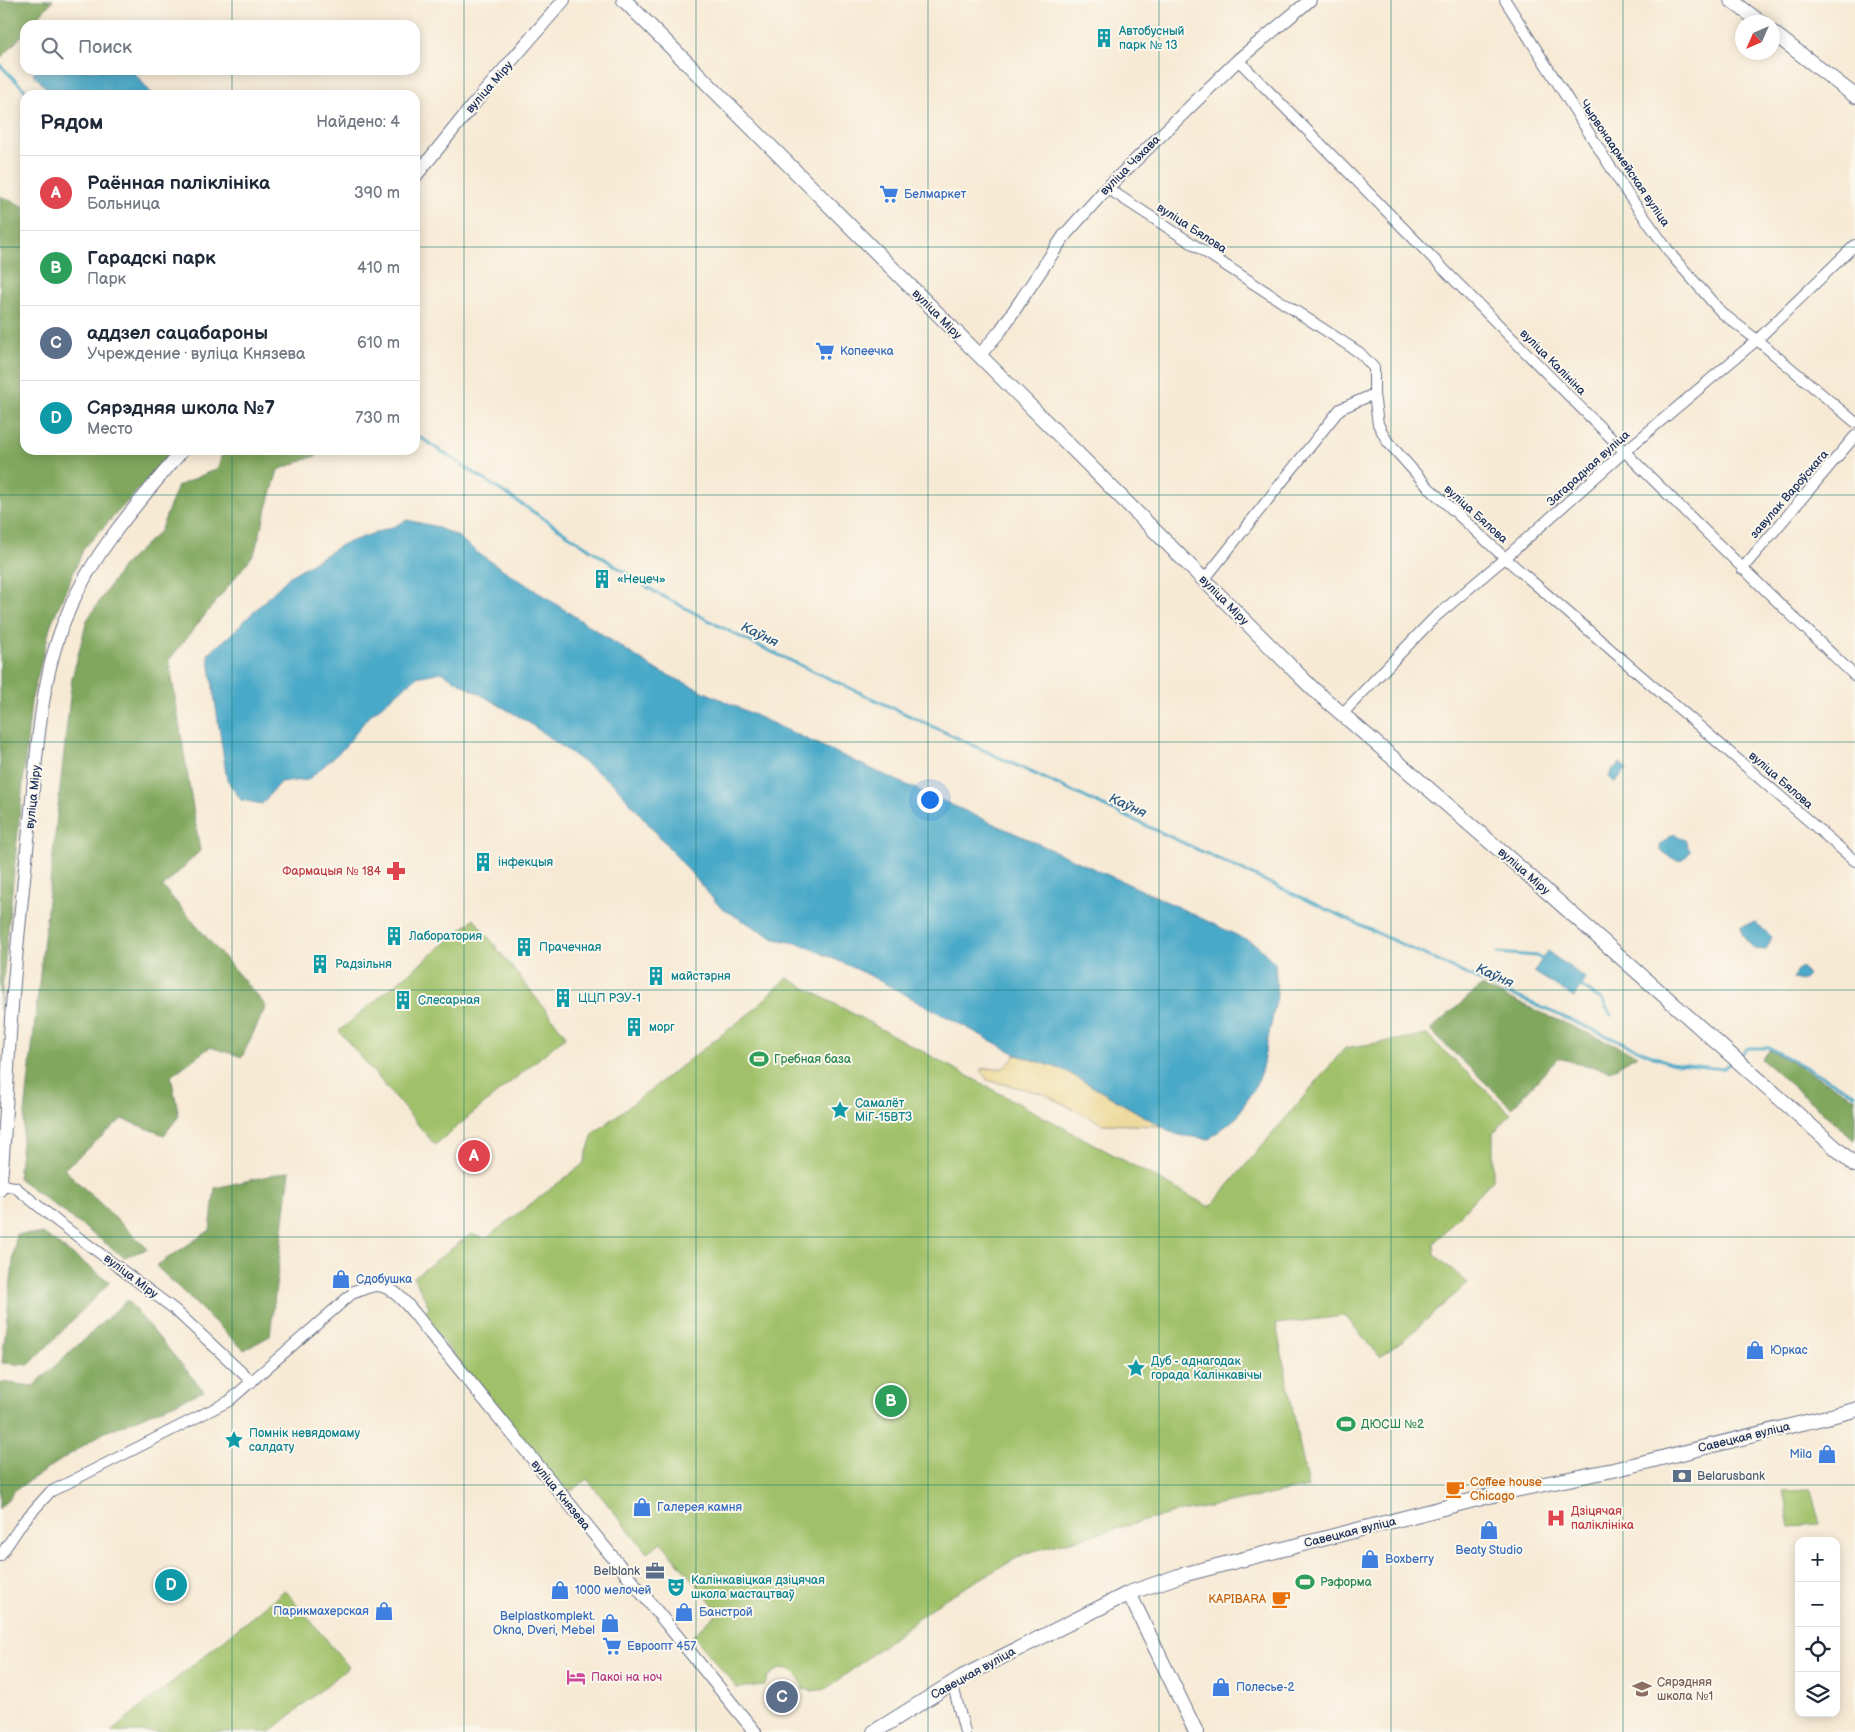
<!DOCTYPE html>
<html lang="ru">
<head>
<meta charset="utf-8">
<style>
	:root { --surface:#fff; --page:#f2f2f3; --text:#1f2937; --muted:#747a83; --line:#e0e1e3; --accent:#ea580c }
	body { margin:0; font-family:"Balsamiq Sans",sans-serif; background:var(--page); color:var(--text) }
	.controls { position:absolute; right:15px; bottom:15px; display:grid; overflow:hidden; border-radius:10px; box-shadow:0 2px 12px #0003 }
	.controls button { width:45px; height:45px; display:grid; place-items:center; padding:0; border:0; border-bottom:1px solid var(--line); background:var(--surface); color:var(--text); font:25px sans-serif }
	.compass { position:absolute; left:1735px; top:15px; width:45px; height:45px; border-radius:50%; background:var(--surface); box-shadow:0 2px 12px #0003; rotate:225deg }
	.you { position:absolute; left:929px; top:799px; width:18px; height:18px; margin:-12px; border:4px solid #fff; border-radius:50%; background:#1a73e8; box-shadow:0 0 0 8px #1a73e833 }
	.badge { display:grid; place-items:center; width:32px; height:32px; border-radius:50%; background:var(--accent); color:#fff; font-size:16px; font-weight:700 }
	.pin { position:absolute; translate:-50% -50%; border:2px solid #fff; box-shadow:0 1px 5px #0006 }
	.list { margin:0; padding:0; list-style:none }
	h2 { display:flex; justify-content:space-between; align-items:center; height:65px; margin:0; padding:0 20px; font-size:21px }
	h2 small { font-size:16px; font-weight:400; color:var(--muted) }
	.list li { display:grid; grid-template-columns:32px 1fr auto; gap:15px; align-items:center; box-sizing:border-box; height:75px; padding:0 20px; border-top:1px solid var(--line) }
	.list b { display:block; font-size:19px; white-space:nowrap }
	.list p { margin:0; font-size:16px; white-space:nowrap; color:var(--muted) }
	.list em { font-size:16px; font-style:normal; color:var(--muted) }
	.icon { flex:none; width:28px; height:28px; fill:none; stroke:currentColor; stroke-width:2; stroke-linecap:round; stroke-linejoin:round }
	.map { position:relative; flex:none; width:1855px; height:1732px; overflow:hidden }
	.search { position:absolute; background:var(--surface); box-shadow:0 2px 12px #0003; left:20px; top:20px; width:400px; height:55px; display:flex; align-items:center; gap:12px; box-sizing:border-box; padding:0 18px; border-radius:15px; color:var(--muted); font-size:19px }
	.panel { position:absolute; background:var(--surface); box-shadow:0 2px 12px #0003; left:20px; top:90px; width:400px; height:365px; border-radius:15px }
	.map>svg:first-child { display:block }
	.green { fill:#a0c169; stroke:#5e7864 }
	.forest { fill:#80a75d; stroke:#4e6b5e }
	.sand { fill:#eeda9e; stroke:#84847e }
	.water { fill:#49a9c8; stroke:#326c93 }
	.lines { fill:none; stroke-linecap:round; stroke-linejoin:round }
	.stream { stroke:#49a9c8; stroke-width:3 }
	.minor-casing { stroke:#687088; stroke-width:12 }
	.tertiary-casing { stroke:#687088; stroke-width:14 }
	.secondary-casing { stroke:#687088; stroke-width:16 }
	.minor { stroke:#fff; stroke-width:10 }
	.tertiary { stroke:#fff; stroke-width:12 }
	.secondary { stroke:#fff; stroke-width:14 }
	.grid { fill:none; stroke:#0f766e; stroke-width:1; stroke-opacity:0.55 }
	.labels { text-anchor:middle; stroke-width:4; stroke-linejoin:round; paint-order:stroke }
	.culture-label { font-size:12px; fill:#0d838f; stroke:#fbf7ec; text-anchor:start }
	.street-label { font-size:12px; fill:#1b2f5e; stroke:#fbf7ec }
	.shop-label { font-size:12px; fill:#366cbe; stroke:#fbf7ec; text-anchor:start }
	.health-label { font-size:12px; fill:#be3a42; stroke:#fbf7ec; text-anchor:end }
	.leisure-label { font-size:12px; fill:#27864d; stroke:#fbf7ec; text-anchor:start }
	.service-label { font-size:12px; fill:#4e5e75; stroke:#fbf7ec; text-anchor:start }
	.food-label { font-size:12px; fill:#c56008; stroke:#fbf7ec; text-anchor:start }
	.hotel-label { font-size:12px; fill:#b23c85; stroke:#fbf7ec; text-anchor:start }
	.education-label { font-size:12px; fill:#785e54; stroke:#fbf7ec; text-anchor:start }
	.water-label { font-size:14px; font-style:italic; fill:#2b5a83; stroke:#fbf7ec }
</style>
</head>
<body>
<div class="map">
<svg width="1855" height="1732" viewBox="0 0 1855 1732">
	<rect width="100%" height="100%" fill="#fbf7ec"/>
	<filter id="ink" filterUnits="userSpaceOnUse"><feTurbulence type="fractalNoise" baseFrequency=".02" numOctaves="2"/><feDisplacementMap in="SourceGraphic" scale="10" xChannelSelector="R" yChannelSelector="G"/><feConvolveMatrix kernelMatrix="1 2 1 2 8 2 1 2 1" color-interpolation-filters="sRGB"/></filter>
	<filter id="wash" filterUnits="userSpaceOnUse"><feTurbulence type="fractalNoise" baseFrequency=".0096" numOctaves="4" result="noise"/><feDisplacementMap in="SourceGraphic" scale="20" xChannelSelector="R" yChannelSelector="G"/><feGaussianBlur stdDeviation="1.12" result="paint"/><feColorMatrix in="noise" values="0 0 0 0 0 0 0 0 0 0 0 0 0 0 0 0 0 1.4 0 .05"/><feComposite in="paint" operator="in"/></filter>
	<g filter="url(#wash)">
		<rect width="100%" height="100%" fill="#f7ead5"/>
		<path class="green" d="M474,919L566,1036L435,1145L339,1031Z
			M787,978L1210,1207L1345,1048L1427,1035L1511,1114L1493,1133V1179L1434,1243L1435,1255L1468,1283L1407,1337L1380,1357L1345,1316L1276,1324L1308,1487L1199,1509L1174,1513L1026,1553L941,1601L827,1689L813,1691L803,1689C801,1680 795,1666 782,1669C778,1669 772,1674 768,1676L765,1685L737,1688L693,1635L719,1612L661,1542L647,1553L587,1479L573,1490L565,1491L422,1316L429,1307L414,1277L471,1234L485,1239L583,1164L593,1134L751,1012Z
			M1811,1490L1820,1524L1790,1526L1783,1491Z
			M285,1590L349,1667L270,1732H111Z"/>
		<path class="forest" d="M0,0H53L31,25H25V32L2,57L0,55Z
			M0,196L25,207V450H173L156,471L84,548L51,624L31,702L0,1010Z
			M223,450H318V455L278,470L254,554L169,660L200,851L163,887L266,1006L242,1057L210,1047L171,1076L179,1116L164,1135L122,1119L64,1169L148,1249L124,1257L18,1178L72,678L87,620L123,566L160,531L178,486L218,468Z
			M1481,986L1637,1055L1610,1071L1558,1058L1512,1108L1430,1030Z
			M1770,1050L1855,1098V1140L1761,1059Z
			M290,1171L270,1336L244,1350L156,1266L210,1230L215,1188Z
			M16,1234H44L110,1282L29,1365L2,1363Z
			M127,1300L204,1391L103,1433L15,1490L0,1509V1382L33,1386Z"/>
		<path class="sand" d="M1016,1055L1064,1070L1161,1126L1103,1124L1044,1094L987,1080L981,1069L1004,1068Z"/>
		<path class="water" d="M36,70H132L153,95H53L33,74Z
			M407,520L434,526L457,536L478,553L655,669L867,767L1155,896L1257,945L1275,963L1277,996L1260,1077L1237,1117L1209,1139L1177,1135L1064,1070L1016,1054L865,973L801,944L775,939L721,908L615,785L525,720L441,672L417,677L368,717L344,748L308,780L280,782L262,804L241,800L227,780L208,654L228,637L290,576L343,544L395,526Z
			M1620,763L1627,769L1615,782L1609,778L1611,771Z
			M1675,834L1685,840L1690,851C1680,869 1673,857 1661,851L1660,845L1670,836Z
			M1755,922L1772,937L1766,950L1754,949L1742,934L1741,926Z
			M1547,951L1585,978L1574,997L1534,972Z
			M1802,967L1808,975L1802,981L1793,979L1796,971Z"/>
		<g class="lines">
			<path class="stream" d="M0,65L30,95
				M415,434L655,592L742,638L1487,984L1670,1063L1723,1069L1732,1061
				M1497,953L1537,956L1544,961
				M1578,984L1602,1000L1611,1015
				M1739,1056L1748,1048H1770L1855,1094"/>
		</g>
	</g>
	<g filter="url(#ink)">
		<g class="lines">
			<g class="minor-casing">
				<path id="minor" d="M1505,0L1627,193L1673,257L1722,313L1757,340L1855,422
					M1238,60C1442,267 1644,476 1855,676
					M1107,188L1360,353L1374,368V394L1378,424L1387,441L1428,487L1505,558L1855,861
					M1742,569L1855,436
					M1204,580L1340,409L1374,394
					M1342,714L1433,619L1505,558L1624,452L1757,340L1855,245
					M1,1185L15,1187L58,1222L174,1309L252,1382
					M0,1556L23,1522L50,1492L229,1401L354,1292
					M952,1682L965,1732"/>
			</g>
			<g class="tertiary-casing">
				<path id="tertiary" d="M415,177L473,105L564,0
					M979,356L1001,330L1064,236L1107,188L1238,60L1310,0
					M0,1190C7,1125 7,1059 13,994C18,933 25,871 31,810C38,743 41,672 69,610C95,549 141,499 183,450
					M354,1292C361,1290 369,1285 377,1285C396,1285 419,1320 431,1334L755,1732"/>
			</g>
			<g class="secondary-casing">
				<path id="secondary" d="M624,0L1312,688L1518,866L1855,1165
					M1731,0L1760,22
					M1772,32L1855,96
					M1129,1593L1196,1732
					M874,1732L962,1677L1129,1593L1182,1575L1505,1492L1613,1470L1855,1410"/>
			</g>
			<use href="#minor" class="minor"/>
			<use href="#tertiary" class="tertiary"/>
			<use href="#secondary" class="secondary"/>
		</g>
	</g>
	<path class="grid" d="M232,0V25M464,0V1732M696,0V1732M928,0V1732M1159,0V1732M1391,0V1732M1623,0V1732M232,70V95M0,247H25M415,247H1855M232,450V1732M0,495H1855M0,742H1855M0,990H1855M0,1237H1855M0,1485H1855"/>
	<defs>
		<g id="building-bare" transform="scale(1.5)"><path d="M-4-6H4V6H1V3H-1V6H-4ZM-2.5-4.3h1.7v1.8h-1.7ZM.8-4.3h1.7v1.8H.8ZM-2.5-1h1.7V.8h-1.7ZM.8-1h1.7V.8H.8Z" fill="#0f9aa8" stroke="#fbf7ec" stroke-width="2.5" paint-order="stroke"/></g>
		<g id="supermarket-bare" transform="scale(1.5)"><path d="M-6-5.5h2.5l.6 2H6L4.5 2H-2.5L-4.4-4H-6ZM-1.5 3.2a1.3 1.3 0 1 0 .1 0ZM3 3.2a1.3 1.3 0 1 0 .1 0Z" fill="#3f7fe0" stroke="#fbf7ec" stroke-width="2.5" paint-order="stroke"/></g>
		<g id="pharmacy-bare" transform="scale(1.5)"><path d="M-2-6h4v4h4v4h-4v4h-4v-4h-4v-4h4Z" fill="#e0444e" stroke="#fbf7ec" stroke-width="2.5" paint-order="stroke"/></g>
		<g id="stadium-bare" transform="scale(1.5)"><path d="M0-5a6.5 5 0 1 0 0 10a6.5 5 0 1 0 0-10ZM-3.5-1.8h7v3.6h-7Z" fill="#2e9e5b" stroke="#fbf7ec" stroke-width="2.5" paint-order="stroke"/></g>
		<g id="sight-bare" transform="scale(1.5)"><path d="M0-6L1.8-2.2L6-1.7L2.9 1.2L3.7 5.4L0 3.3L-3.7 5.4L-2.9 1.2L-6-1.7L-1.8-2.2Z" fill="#0f9aa8" stroke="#fbf7ec" stroke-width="2.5" paint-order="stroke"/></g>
		<g id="shop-bare" transform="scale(1.5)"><path d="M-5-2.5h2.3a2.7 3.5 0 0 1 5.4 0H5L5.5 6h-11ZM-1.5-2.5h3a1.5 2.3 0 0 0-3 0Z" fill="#3f7fe0" stroke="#fbf7ec" stroke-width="2.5" paint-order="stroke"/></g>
		<g id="bank-bare" transform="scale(1.5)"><path d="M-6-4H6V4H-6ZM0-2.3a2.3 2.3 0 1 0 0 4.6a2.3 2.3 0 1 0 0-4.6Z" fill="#5c6f8a" stroke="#fbf7ec" stroke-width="2.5" paint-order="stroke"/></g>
		<g id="cafe-bare" transform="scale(1.5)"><path d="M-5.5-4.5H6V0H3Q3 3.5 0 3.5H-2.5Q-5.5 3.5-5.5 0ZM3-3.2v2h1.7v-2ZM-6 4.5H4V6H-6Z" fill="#e8710a" stroke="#fbf7ec" stroke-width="2.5" paint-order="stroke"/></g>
		<g id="hospital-bare" transform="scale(1.5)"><path d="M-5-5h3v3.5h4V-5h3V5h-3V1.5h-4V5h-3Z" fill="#e0444e" stroke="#fbf7ec" stroke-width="2.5" paint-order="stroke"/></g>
		<g id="office-bare" transform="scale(1.5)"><path d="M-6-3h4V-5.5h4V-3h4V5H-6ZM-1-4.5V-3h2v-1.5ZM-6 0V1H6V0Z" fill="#5c6f8a" stroke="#fbf7ec" stroke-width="2.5" paint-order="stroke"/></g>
		<g id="theatre-bare" transform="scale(1.5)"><path d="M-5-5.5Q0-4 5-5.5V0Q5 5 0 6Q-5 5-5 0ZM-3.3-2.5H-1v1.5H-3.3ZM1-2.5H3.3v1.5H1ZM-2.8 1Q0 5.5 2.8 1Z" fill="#0f9aa8" stroke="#fbf7ec" stroke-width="2.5" paint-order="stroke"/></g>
		<g id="hotel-bare" transform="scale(1.5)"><path d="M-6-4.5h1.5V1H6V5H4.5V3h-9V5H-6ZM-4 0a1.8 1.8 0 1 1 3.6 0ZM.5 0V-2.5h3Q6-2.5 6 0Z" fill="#d1479c" stroke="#fbf7ec" stroke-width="2.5" paint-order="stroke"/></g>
		<g id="school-bare" transform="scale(1.5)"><path d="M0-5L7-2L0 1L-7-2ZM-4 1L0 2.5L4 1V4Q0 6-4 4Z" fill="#8d6e63" stroke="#fbf7ec" stroke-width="2.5" paint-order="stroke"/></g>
	</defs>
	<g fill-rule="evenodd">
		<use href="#building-bare" x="1104" y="38"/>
		<use href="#supermarket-bare" x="889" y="194"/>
		<use href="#supermarket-bare" x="825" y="351"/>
		<use href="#building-bare" x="602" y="579"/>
		<use href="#building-bare" x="483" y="862"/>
		<use href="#pharmacy-bare" x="396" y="871"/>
		<use href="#building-bare" x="394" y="936"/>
		<use href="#building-bare" x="524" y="947"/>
		<use href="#building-bare" x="320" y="964"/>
		<use href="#building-bare" x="656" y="976"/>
		<use href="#building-bare" x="563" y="998"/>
		<use href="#building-bare" x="403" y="1000"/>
		<use href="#building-bare" x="634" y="1027"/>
		<use href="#stadium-bare" x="759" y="1059"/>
		<use href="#sight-bare" x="840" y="1110"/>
		<use href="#shop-bare" x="341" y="1279"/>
		<use href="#shop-bare" x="1755" y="1350"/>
		<use href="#sight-bare" x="1136" y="1368"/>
		<use href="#stadium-bare" x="1346" y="1424"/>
		<use href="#sight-bare" x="234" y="1440"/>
		<use href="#shop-bare" x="1827" y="1454"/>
		<use href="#bank-bare" x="1682" y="1476"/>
		<use href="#cafe-bare" x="1455" y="1489"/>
		<use href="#shop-bare" x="642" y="1507"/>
		<use href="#hospital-bare" x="1556" y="1518"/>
		<use href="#shop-bare" x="1489" y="1530"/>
		<use href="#shop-bare" x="1370" y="1559"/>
		<use href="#office-bare" x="655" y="1571"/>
		<use href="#stadium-bare" x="1305" y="1582"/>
		<use href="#theatre-bare" x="676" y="1587"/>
		<use href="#shop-bare" x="560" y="1590"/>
		<use href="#cafe-bare" x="1281" y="1599"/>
		<use href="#shop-bare" x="384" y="1611"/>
		<use href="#shop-bare" x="684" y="1612"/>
		<use href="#shop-bare" x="610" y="1623"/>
		<use href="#supermarket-bare" x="612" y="1646"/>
		<use href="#hotel-bare" x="576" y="1677"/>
		<use href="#shop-bare" x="1221" y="1687"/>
		<use href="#school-bare" x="1642" y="1689"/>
	</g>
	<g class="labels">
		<g class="culture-label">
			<text x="1119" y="35">Автобусный<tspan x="1119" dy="14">парк № 13</tspan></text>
			<text x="617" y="583">«Нецеч»</text>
			<text x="498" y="866">інфекцыя</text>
			<text x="409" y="940">Лаборатория</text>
			<text x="539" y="951">Прачечная</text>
			<text x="335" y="968">Радзільня</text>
			<text x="671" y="980">майстэрня</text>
			<text x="578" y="1002">ЦЦП РЭУ-1</text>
			<text x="418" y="1004">Слесарная</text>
			<text x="649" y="1031">морг</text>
			<text x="855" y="1107">Самалёт<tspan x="855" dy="14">МіГ-15ВТЗ</tspan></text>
			<text x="1151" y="1365">Дуб - аднагодак<tspan x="1151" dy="14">горада Калінкавічы</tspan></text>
			<text x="249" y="1437">Помнік невядомаму<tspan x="249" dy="14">салдату</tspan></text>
			<text x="691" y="1584">Калінкавіцкая дзіцячая<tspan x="691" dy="14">школа мастацтваў</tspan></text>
		</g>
		<g class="street-label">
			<text transform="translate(489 87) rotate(-49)" y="4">вуліца Міру</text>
			<text transform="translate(1625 163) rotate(56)" y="4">Чырвонаармейская вуліца</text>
			<text transform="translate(1130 165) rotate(-45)" y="4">вуліца Чэхава</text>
			<text transform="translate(1192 228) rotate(33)" y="4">вуліца Бялова</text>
			<text transform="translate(937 314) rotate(45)" y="4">вуліца Міру</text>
			<text transform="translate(1553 362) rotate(45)" y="4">вуліца Калініна</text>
			<text transform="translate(1588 468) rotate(-42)" y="4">Загарадная вуліца</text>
			<text transform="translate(1789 494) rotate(-49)" y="4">завулак Вароўскага</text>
			<text transform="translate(1476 514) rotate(42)" y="4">вуліца Бялова</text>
			<text transform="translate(1224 600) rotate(45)" y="4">вуліца Міру</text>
			<text transform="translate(1781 780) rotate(41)" y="4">вуліца Бялова</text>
			<text transform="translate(33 797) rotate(-84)" y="4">вуліца Міру</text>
			<text transform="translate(1524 871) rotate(41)" y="4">вуліца Міру</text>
			<text transform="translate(131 1276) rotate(37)" y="4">вуліца Міру</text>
			<text transform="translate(1744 1437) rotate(-14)" y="4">Савецкая вуліца</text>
			<text transform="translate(561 1495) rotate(51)" y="4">вуліца Князева</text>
			<text transform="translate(1350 1532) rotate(-14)" y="4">Савецкая вуліца</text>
			<text transform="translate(973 1673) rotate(-29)" y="4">Савецкая вуліца</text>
		</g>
		<g class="shop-label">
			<text x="904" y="198">Белмаркет</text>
			<text x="840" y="355">Копеечка</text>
			<text x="356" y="1283">Сдобушка</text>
			<text x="1770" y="1354">Юркас</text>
			<text x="1812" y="1458" text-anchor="end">Mila</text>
			<text x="657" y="1511">Галерея камня</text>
			<text x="1489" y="1554" text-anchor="middle">Beaty Studio</text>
			<text x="1385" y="1563">Boxberry</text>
			<text x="575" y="1594">1000 мелочей</text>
			<text x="369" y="1615" text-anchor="end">Парикмахерская</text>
			<text x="699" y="1616">Банстрой</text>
			<text x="595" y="1620" text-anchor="end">Belplastkomplekt.<tspan x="595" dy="14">Okna, Dveri, Mebel</tspan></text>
			<text x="627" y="1650">Евроопт 457</text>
			<text x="1236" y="1691">Полесье-2</text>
		</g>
		<g class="health-label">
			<text x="381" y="875">Фармацыя № 184</text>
			<text x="1571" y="1515" text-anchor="start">Дзіцячая<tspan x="1571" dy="14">паліклініка</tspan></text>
		</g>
		<g class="leisure-label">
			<text x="774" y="1063">Гребная база</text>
			<text x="1361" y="1428">ДЮСШ №2</text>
			<text x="1320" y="1586">Рэформа</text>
		</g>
		<g class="service-label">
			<text x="1697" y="1480">Belarusbank</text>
			<text x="640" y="1575" text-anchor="end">Belblank</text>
		</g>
		<g class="food-label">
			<text x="1470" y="1486">Coffee house<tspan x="1470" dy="14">Chicago</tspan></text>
			<text x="1266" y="1603" text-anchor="end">KAPIBARA</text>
		</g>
		<g class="hotel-label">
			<text x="591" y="1681">Пакоі на ноч</text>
		</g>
		<g class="education-label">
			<text x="1657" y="1686">Сярэдняя<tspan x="1657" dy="14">школа №1</tspan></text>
		</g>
		<g class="water-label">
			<text transform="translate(760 634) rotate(26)" y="5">Каўня</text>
			<text transform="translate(1128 805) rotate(25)" y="5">Каўня</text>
			<text transform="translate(1495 975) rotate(24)" y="5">Каўня</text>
		</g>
	</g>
</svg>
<div class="controls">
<button>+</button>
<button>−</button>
<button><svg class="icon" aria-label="locate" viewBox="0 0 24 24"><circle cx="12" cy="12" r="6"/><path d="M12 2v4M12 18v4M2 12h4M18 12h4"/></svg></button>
<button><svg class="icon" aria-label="layers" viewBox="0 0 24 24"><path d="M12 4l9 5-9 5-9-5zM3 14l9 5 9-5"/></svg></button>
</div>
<svg class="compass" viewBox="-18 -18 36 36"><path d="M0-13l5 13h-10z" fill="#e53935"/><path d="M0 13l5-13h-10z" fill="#747a83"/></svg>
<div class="you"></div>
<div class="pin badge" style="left:474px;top:1156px;background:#e0444e">A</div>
<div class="pin badge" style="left:891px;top:1401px;background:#2e9e5b">B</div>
<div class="pin badge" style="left:782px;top:1697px;background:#5c6f8a">C</div>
<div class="pin badge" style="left:171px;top:1585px;background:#0f9aa8">D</div>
<div class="search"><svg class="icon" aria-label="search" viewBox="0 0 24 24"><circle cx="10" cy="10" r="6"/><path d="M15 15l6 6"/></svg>Поиск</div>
<section class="panel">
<h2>Рядом<small>Найдено: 4</small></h2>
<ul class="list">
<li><span class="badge" style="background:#e0444e">A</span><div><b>Раённая паліклініка</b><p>Больница</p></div><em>390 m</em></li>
<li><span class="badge" style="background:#2e9e5b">B</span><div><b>Гарадскі парк</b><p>Парк</p></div><em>410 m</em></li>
<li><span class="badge" style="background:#5c6f8a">C</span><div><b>аддзел сацабароны</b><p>Учреждение · вуліца Князева</p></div><em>610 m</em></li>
<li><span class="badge" style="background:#0f9aa8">D</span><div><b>Сярэдняя школа №7</b><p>Место</p></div><em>730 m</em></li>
</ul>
</section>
</div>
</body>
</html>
